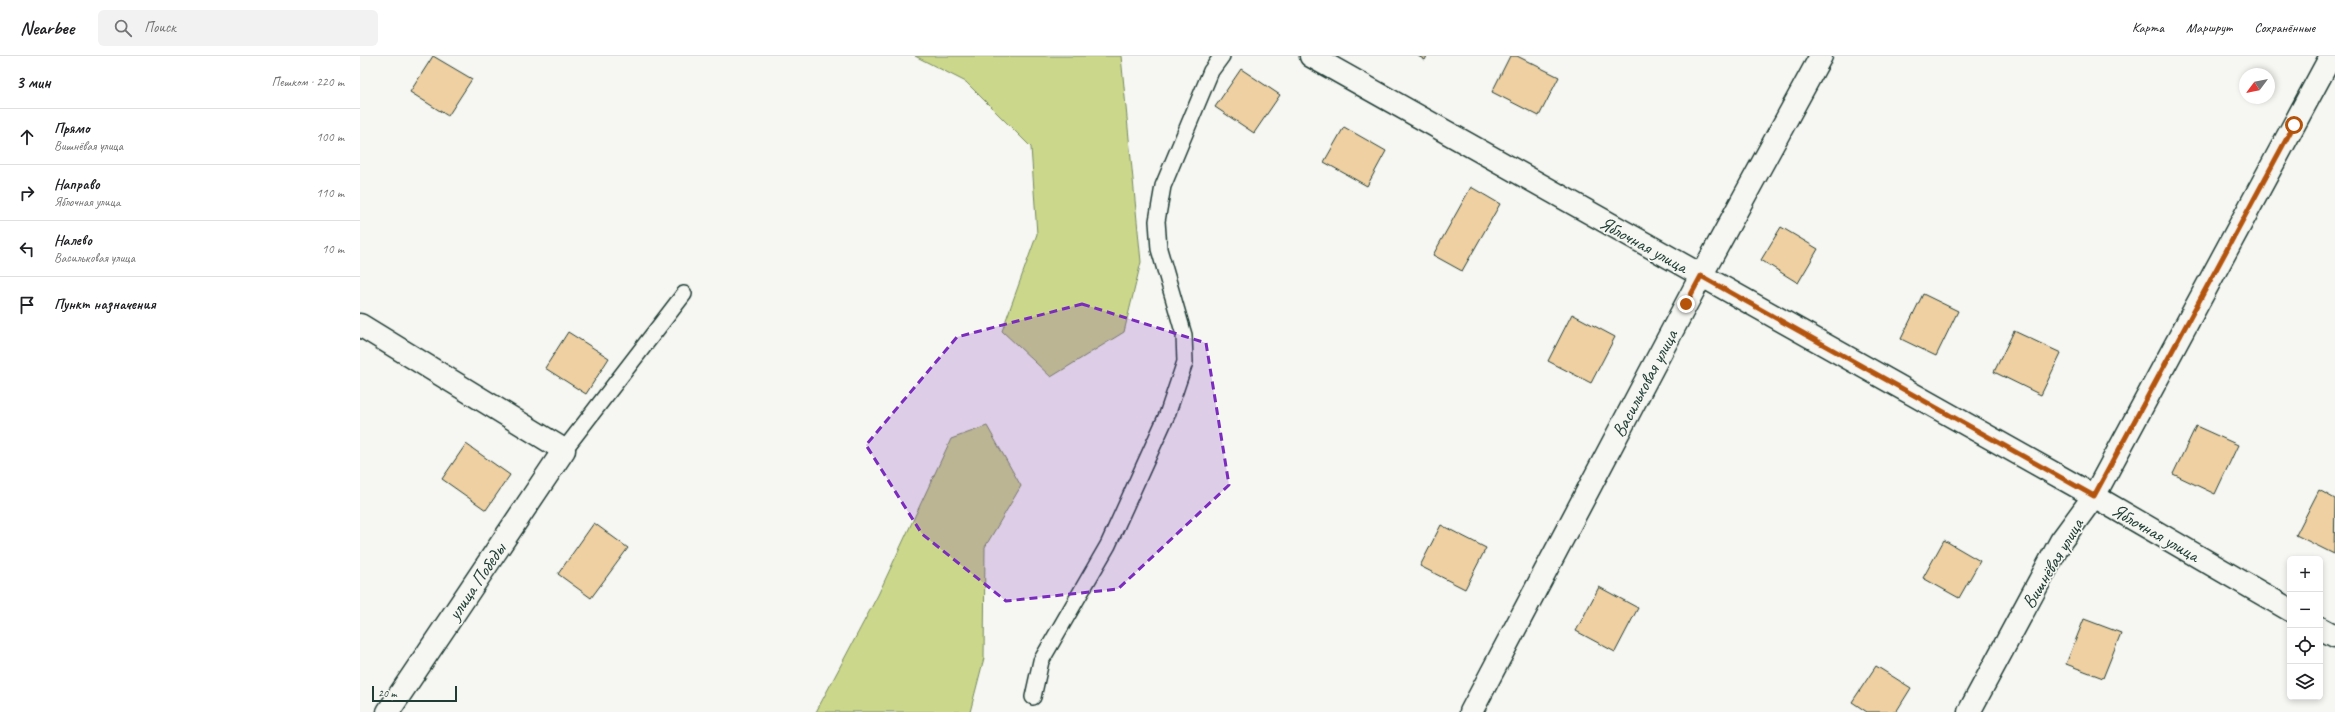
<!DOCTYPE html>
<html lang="ru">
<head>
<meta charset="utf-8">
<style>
	:root { --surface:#fff; --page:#f2f2f2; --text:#202124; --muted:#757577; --line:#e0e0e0 }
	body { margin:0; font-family:Caveat,sans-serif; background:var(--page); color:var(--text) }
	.controls { position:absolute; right:12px; bottom:12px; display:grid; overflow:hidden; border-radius:6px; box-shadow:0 2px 6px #0003 }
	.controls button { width:36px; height:36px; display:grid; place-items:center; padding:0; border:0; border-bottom:1px solid var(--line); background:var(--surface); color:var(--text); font:20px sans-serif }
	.compass { position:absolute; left:1879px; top:12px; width:36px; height:36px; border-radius:50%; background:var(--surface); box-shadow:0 2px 6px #0003; rotate:238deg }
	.scale { position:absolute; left:12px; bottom:10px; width:85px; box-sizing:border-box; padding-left:4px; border:2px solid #1f3d34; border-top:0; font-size:11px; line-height:14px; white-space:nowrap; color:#1f3d34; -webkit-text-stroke:3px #f6f6f2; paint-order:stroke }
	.stop { position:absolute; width:12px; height:12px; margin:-9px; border:3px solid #b45309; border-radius:50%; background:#fff }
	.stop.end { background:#b45309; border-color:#fff; box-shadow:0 1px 4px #0008 }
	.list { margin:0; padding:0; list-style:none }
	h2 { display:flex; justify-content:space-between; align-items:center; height:52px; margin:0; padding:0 16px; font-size:17px }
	h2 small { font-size:13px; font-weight:400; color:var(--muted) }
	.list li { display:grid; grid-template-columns:26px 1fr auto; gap:12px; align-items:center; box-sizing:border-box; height:56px; padding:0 16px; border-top:1px solid var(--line) }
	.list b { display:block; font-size:15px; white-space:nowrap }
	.list p { margin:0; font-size:13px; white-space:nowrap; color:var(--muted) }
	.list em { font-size:13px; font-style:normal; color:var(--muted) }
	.icon { flex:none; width:22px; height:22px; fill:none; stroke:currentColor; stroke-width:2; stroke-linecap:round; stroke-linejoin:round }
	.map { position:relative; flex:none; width:1975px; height:656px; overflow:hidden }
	header { display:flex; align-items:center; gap:24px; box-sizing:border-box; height:56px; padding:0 20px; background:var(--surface); border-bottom:1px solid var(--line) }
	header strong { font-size:19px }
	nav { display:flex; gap:22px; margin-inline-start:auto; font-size:14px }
	.search { width:280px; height:36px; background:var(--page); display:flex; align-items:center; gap:10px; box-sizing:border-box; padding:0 14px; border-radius:6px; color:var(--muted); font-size:15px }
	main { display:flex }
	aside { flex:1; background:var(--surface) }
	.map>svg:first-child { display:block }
	.green { fill:#cbd78a; stroke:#758a5f }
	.building { fill:#efd0a2; stroke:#1f3d34 }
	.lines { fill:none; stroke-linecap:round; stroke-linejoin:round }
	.lane-casing { stroke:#1f3d34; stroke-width:18 }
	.street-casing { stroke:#1f3d34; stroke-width:25 }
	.lane { stroke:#f6f6f2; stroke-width:15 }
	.street { stroke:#f6f6f2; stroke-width:22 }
	.route { stroke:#b45309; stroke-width:5 }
	.marked { fill:#7b2cbf; fill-opacity:0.2; stroke:#7b2cbf; stroke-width:3; stroke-dasharray:8 5; stroke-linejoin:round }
	.labels { text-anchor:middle; stroke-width:3.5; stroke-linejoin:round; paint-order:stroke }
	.street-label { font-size:19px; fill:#1f3d34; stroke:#f6f6f2 }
</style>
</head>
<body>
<header>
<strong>Nearbee</strong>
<div class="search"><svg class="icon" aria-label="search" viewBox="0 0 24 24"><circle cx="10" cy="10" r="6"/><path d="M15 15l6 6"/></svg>Поиск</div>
<nav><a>Карта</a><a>Маршрут</a><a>Сохранённые</a></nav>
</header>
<main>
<aside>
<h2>3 мин<small>Пешком · 220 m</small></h2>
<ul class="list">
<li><svg class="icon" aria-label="ahead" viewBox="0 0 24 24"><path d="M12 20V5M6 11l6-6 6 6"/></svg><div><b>Прямо</b><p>Вишнёвая улица</p></div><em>100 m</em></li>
<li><svg class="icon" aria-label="right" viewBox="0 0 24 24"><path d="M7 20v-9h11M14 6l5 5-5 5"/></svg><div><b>Направо</b><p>Яблочная улица</p></div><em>110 m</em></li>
<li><svg class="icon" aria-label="left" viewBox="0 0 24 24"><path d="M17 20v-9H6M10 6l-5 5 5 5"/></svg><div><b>Налево</b><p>Васильковая улица</p></div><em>10 m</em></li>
<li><svg class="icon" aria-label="arrive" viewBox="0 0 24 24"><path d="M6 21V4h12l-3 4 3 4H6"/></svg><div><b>Пункт назначения</b></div></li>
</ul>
</aside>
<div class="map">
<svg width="1975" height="656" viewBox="0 0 1975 656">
	<rect width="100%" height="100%" fill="#f6f6f2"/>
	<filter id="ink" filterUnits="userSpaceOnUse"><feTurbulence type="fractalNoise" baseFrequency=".025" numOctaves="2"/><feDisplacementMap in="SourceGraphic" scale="8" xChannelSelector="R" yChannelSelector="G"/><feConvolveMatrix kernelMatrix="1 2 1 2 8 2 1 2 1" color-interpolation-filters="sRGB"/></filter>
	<g filter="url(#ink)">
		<path class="green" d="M555,0H761L781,206L764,276L691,321L642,275L677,178L671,91L606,26Z
			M627,370L661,430L625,491L624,602L610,656H456L518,539L591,383Z"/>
		<path class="building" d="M73,0L112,23L88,60L50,36Z
			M1058,0H1067L1065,4Z
			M1150,0H1157L1199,21L1179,60L1132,36Z
			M881,13L920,39L894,77L855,51Z
			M984,71L1026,95L1007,130L964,106Z
			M1111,131L1140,148L1102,215L1073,199Z
			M1421,171L1458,193L1438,227L1401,204Z
			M1563,238L1598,255L1576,300L1541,283Z
			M1212,258L1255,281L1231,327L1188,305Z
			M1654,275L1701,297L1681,339L1634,316Z
			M208,276L249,302L226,338L185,312Z
			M1836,370L1878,389L1855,438L1813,418Z
			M106,388L150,419L126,454L82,423Z
			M1959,434L1975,443L1974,498L1936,479Z
			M234,467L268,492L231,542L198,518Z
			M1081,469L1126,492L1105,533L1060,510Z
			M1584,484L1620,505L1599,542L1563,522Z
			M1239,531L1278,552L1255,596L1216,575Z
			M1724,563L1761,577L1743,622L1706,608Z
			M1516,610L1551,632L1536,656H1507L1492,646Z"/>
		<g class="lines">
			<g class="lane-casing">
				<path id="lane" d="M204,394L324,238
					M673,641L681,605L748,489L807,359L825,306L824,279L799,193L797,165L803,130L851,15L862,0"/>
			</g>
			<g class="street-casing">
				<path id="street" d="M951,0L1734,440L1930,554
					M0,269L204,394L28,656
					M1960,572L1975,580
					M1111,656L1341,220L1461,0
					M1609,656L1701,485L1734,440L1971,0"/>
			</g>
			<use href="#lane" class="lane"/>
			<use href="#street" class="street"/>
		</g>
	</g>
	<g class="lines" filter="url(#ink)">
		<path class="route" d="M1326,248L1341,220L1734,440L1934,69"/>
	</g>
	<path class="marked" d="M722,248L846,287L869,429L758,533L646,545L562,478L506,389L597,281Z"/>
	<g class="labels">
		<g class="street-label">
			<text transform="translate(1284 188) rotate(29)" y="7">Яблочная улица</text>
			<text transform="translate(1284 327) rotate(-62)" y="7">Васильковая улица</text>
			<text transform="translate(1796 476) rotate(30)" y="7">Яблочная улица</text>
			<text transform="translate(1692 507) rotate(-59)" y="7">Вишнёвая улица</text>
			<text transform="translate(116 525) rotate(-56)" y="7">улица Победы</text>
		</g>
	</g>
</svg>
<div class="controls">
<button>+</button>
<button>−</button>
<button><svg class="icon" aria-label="locate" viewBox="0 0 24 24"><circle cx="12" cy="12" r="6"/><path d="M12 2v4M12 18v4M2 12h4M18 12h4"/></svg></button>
<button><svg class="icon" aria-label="layers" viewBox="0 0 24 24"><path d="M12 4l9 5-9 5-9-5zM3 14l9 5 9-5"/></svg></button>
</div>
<svg class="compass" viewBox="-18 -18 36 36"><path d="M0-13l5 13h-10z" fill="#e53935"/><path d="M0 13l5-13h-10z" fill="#757577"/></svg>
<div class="scale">20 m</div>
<div class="stop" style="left:1934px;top:69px"></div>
<div class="stop end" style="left:1326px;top:248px"></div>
</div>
</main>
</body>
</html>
